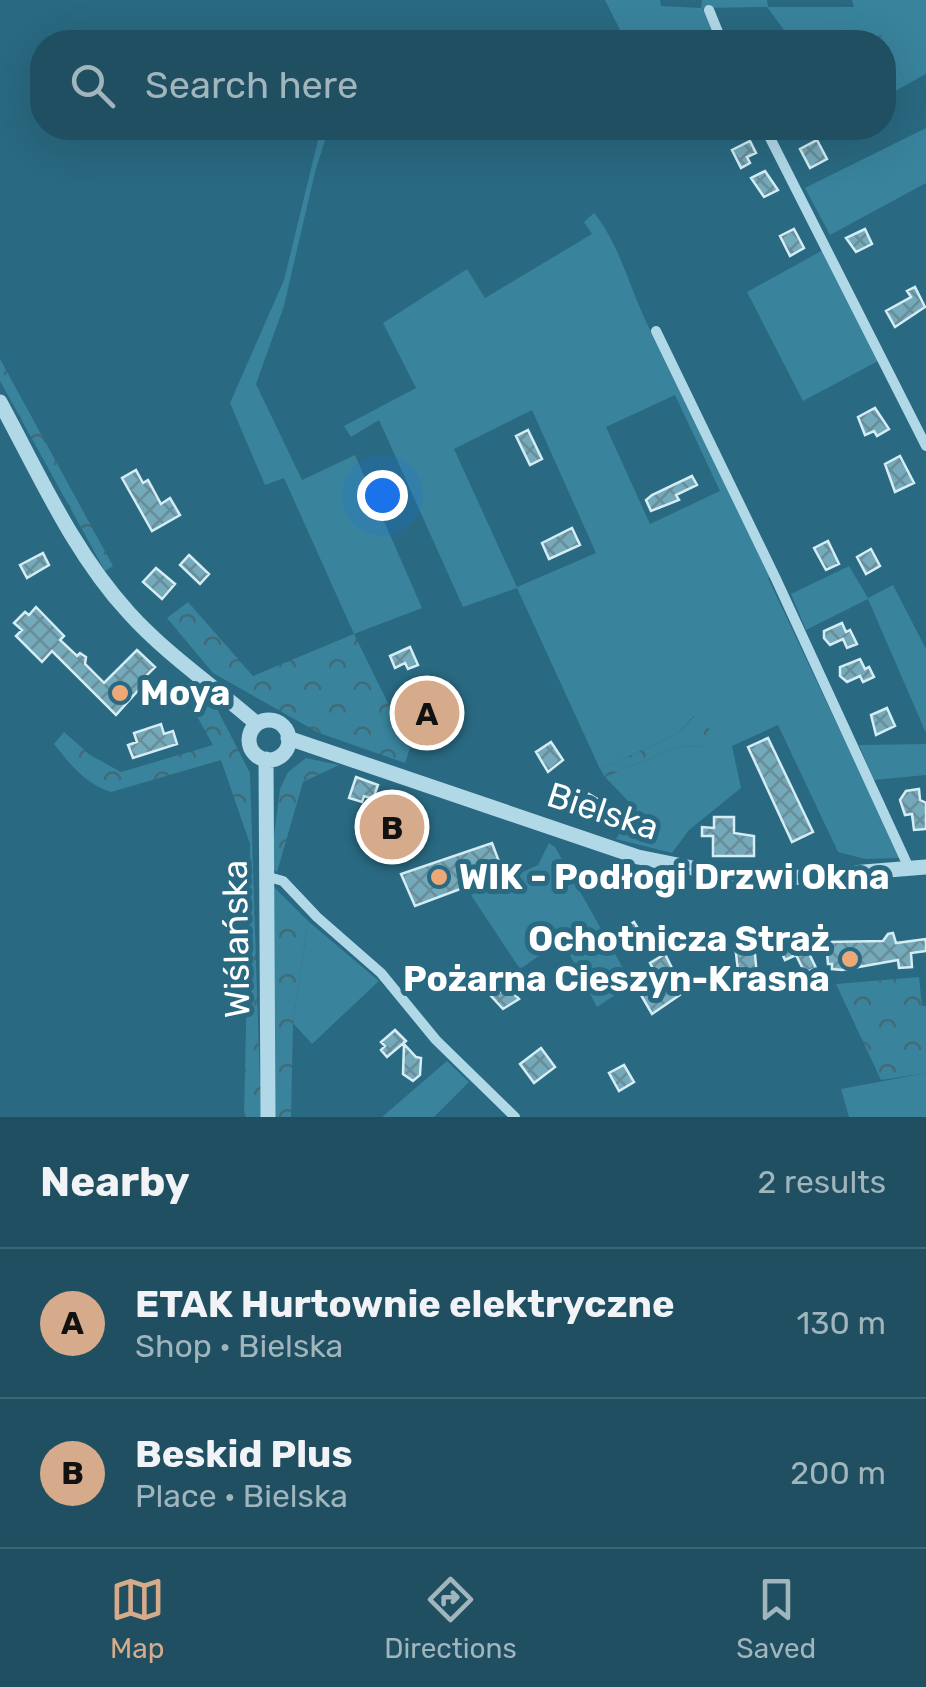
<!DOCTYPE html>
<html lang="en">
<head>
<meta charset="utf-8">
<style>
	:root { --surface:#1f4f61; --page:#2c596a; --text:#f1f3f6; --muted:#a1b5bd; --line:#3c6676; --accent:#d6ab8b }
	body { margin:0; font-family:Rubik,sans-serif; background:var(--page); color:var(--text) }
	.you { position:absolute; left:382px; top:495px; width:35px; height:35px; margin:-25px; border:8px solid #fff; border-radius:50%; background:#1a73e8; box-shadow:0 0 0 15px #1a73e833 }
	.badge { display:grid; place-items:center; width:65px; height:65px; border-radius:50%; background:var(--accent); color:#111; font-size:32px; font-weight:700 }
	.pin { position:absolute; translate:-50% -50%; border:5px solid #fff; box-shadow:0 2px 10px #0006 }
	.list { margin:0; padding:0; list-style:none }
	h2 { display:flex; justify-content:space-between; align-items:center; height:130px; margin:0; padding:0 40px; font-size:42px }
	h2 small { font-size:32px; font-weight:400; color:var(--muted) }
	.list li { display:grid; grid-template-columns:65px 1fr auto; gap:30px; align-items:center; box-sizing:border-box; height:150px; padding:0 40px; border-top:2px solid var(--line) }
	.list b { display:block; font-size:38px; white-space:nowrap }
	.list p { margin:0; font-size:32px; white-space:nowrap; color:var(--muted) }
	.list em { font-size:32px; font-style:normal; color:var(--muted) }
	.icon { flex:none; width:55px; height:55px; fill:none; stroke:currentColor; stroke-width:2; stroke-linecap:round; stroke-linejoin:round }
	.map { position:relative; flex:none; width:926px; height:1117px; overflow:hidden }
	.search { position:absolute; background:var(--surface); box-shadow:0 10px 40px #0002; left:30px; right:30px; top:30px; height:110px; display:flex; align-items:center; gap:25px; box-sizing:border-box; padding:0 35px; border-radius:40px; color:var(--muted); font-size:38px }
	.sheet { height:430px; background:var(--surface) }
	nav { display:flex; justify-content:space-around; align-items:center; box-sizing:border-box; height:140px; border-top:2px solid var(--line); background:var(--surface); font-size:28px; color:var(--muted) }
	nav a { display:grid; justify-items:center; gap:5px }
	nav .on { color:var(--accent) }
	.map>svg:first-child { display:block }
	.grass { fill:#39839c; fill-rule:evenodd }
	.forest { fill:url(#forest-crowns) }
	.building { fill:url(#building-cross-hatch); stroke:#d4edf5; stroke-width:2.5 }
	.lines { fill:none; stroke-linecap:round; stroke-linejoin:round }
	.minor { stroke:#b1d8e6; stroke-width:10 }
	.tertiary { stroke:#b1d8e6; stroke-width:15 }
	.poi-dot { fill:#eda878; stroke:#296981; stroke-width:4 }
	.labels { text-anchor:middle; stroke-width:10; stroke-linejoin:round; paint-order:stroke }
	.poi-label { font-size:35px; font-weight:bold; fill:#fff; stroke:#296981; text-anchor:start }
	.street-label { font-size:35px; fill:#fff; stroke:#296981 }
</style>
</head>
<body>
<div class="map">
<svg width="926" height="1117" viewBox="0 0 926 1117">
	<defs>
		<pattern id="forest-crowns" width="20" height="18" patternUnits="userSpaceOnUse" patternTransform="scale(2.5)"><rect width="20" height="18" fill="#39839c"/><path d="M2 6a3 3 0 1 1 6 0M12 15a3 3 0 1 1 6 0" fill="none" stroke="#426a78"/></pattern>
		<pattern id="building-cross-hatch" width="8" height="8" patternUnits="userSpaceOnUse" patternTransform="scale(2.5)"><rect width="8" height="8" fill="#74a9ba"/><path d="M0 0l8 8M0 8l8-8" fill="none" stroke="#688d99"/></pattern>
	</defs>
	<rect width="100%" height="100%" fill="#296981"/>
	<path class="grass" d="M605,0H660L661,6L701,8L702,0H767L768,7H854L852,0H926V74L906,85L881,35L864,42H793L767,7L703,8L720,42H626Z
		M321,128H329L315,172L284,306L256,384L302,480L355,455L422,608L354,634L284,478L265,485L230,403L284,280Z
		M926,128V183L830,235L805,188Z
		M594,213C618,242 628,282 644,317C684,404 730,489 771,575L768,578L900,858L865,859L838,852L778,725L732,746L741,788L689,830L672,853L616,839L634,807L605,777L678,747L706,746L717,736L694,716L676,735L600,769L517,588L463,607L379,420L351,437L344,426L416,388L383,323L467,269L485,298L592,234L584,222ZM675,395L720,491L650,524L606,427ZM532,410L596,553L517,587L454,449Z
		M823,250L878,361L803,401L747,292Z
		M849,566L868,598L893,585L926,649V733L868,599L806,630L791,594Z
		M926,744V775L874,780L859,745Z
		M549,843L555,847L632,984L597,1007L562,940L520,969L471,895L538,865Z
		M308,921L379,981L312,1044L293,1023Z
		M447,1061L469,1082L434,1117H382Z
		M926,1073V1117H849L841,1089Z"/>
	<path class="forest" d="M881,35L906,85L884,97V42H864Z
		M0,359L113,566L105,571L0,381Z
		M188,602L253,676L354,634L410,748L405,763L319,733L213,673L167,618Z
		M197,691L213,701L250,773L261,1117H244L250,844L221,760L111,792C84,783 71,765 54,744L64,732L90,755L121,772L213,745L189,702Z
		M695,716L718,736L706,746L678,747L605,777L600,769L676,735Z
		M306,758L339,765L303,782L277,872L270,867L280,789L288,772Z
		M272,885L308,921L293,1023L291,1117H275Z
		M919,977L922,1006H926V1073L881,1080L836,984Z"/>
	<path class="building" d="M817,140L827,159L810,168L800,149Z
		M750,141L756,153L747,157L750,163L741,168L732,150Z
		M765,171L778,190L764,197L751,178Z
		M794,229L804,248L790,256L780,236Z
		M865,229L872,244L856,252L846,238Z
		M915,287L925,307L895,327L886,311L911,297L907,291Z
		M875,408L889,429L877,436L874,431L865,435L858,417Z
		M528,430L542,459L530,465L516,436Z
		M900,456L914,483L895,492L885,464Z
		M136,470L143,483L148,480L161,504L170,498L180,515L152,531L122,478Z
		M692,476L697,485L676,495L679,500L651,511L646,500L652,495Z
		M572,528L580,545L549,559L542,543Z
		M828,541L839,564L826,570L814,548Z
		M871,549L880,566L866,574L857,557Z
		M43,553L49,565L27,578L20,565Z
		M189,555L209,574L200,584L180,565Z
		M156,568L175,584L162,599L143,582Z
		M36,607L64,636L60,640L77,656L80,653L86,657L85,664L104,683L137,650L155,667L139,683L142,686L116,715L52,651L42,662L16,636L22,630L14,623L25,612L29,615Z
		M842,623L846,632L850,630L857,644L847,648L843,639L830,645L824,638V631Z
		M410,647L418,665L408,669L405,663L395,668L390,656Z
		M860,659L865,669L869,667L874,677L863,682L860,676L847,682L840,676V667Z
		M428,685L448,729L425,740L405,696Z
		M887,708L895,726L876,735L871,715Z
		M161,724L164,734L173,731L177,744L133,758L128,745L137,742L134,733Z
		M768,738L813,832L792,842L748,747Z
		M551,742L563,760L548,772L536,752Z
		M356,777L378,785L373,799L364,796L362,802L349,798Z
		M919,789L920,800L926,803V829L914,830L912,814L905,815L900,800L906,791Z
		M589,794L616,810L608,823L581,808Z
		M390,805L422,816L418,829L402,824L395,843L379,837Z
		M714,817H734V833L754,836V856H713V836H702V827L714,828Z
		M492,843L501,867L466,881L463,888L415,906L401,874Z
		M634,922L642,935L621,947L614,934Z
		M893,933L896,943L926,939V951L911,953L912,967L899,968L898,960L842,970L832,969V964H828L826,942L883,941L888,934Z
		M796,935L799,942L803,941L816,968L805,973L796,955L785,960L778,944Z
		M754,943L757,977L739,979L735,945Z
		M665,954L684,992L652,1014L641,995L661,984L650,963Z
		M508,988L519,999L503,1009L491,996Z
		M395,1030L406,1041L387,1057L381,1050L385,1046L381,1042Z
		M404,1044L416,1057L421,1058L420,1075L413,1081L403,1074Z
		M541,1048L555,1067L534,1083L520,1064Z
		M624,1065L634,1082L619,1091L609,1073Z"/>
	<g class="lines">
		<path class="minor" d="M709,10L722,42
			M765,128L926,446
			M656,331L776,579L909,868
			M265,876L283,881L317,917L381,973L436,1040L515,1117"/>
		<path class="tertiary" d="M0,402C39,474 73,552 129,613C167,655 215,687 257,724
			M249 740a20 20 0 1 1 40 0a20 20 0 1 1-40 0Z
			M288,738L638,857L727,875L777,879L926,867
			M266,759L268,1117"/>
	</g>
	<g class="poi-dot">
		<circle cx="120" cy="693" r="10"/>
		<circle cx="439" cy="877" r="10"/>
		<circle cx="850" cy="959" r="10"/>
	</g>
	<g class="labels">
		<g class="poi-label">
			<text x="140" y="705">Moya</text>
			<text x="459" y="889">WIK - Podłogi Drzwi Okna</text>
			<text x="830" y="951" text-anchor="end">Ochotnicza Straż<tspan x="830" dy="40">Pożarna Cieszyn-Krasna</tspan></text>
		</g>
		<g class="street-label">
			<text transform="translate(603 811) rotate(18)" y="12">Bielska</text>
			<text transform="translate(236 939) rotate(-91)" y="12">Wiślańska</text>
		</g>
	</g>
</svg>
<div class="you"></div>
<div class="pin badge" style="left:427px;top:713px">A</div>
<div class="pin badge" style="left:392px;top:827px">B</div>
<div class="search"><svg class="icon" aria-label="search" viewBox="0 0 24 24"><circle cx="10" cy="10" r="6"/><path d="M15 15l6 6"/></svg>Search here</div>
</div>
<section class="sheet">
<h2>Nearby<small>2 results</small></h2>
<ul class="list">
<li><span class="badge">A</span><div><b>ETAK Hurtownie elektryczne</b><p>Shop · Bielska</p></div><em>130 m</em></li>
<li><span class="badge">B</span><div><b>Beskid Plus</b><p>Place · Bielska</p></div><em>200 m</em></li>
</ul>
</section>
<nav>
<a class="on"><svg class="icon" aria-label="map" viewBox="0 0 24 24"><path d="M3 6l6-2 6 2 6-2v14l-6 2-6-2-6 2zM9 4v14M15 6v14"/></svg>Map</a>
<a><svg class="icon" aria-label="directions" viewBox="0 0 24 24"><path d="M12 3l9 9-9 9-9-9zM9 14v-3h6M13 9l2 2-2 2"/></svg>Directions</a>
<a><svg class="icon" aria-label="saved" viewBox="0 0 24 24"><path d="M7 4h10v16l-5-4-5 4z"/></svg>Saved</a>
</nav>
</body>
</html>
